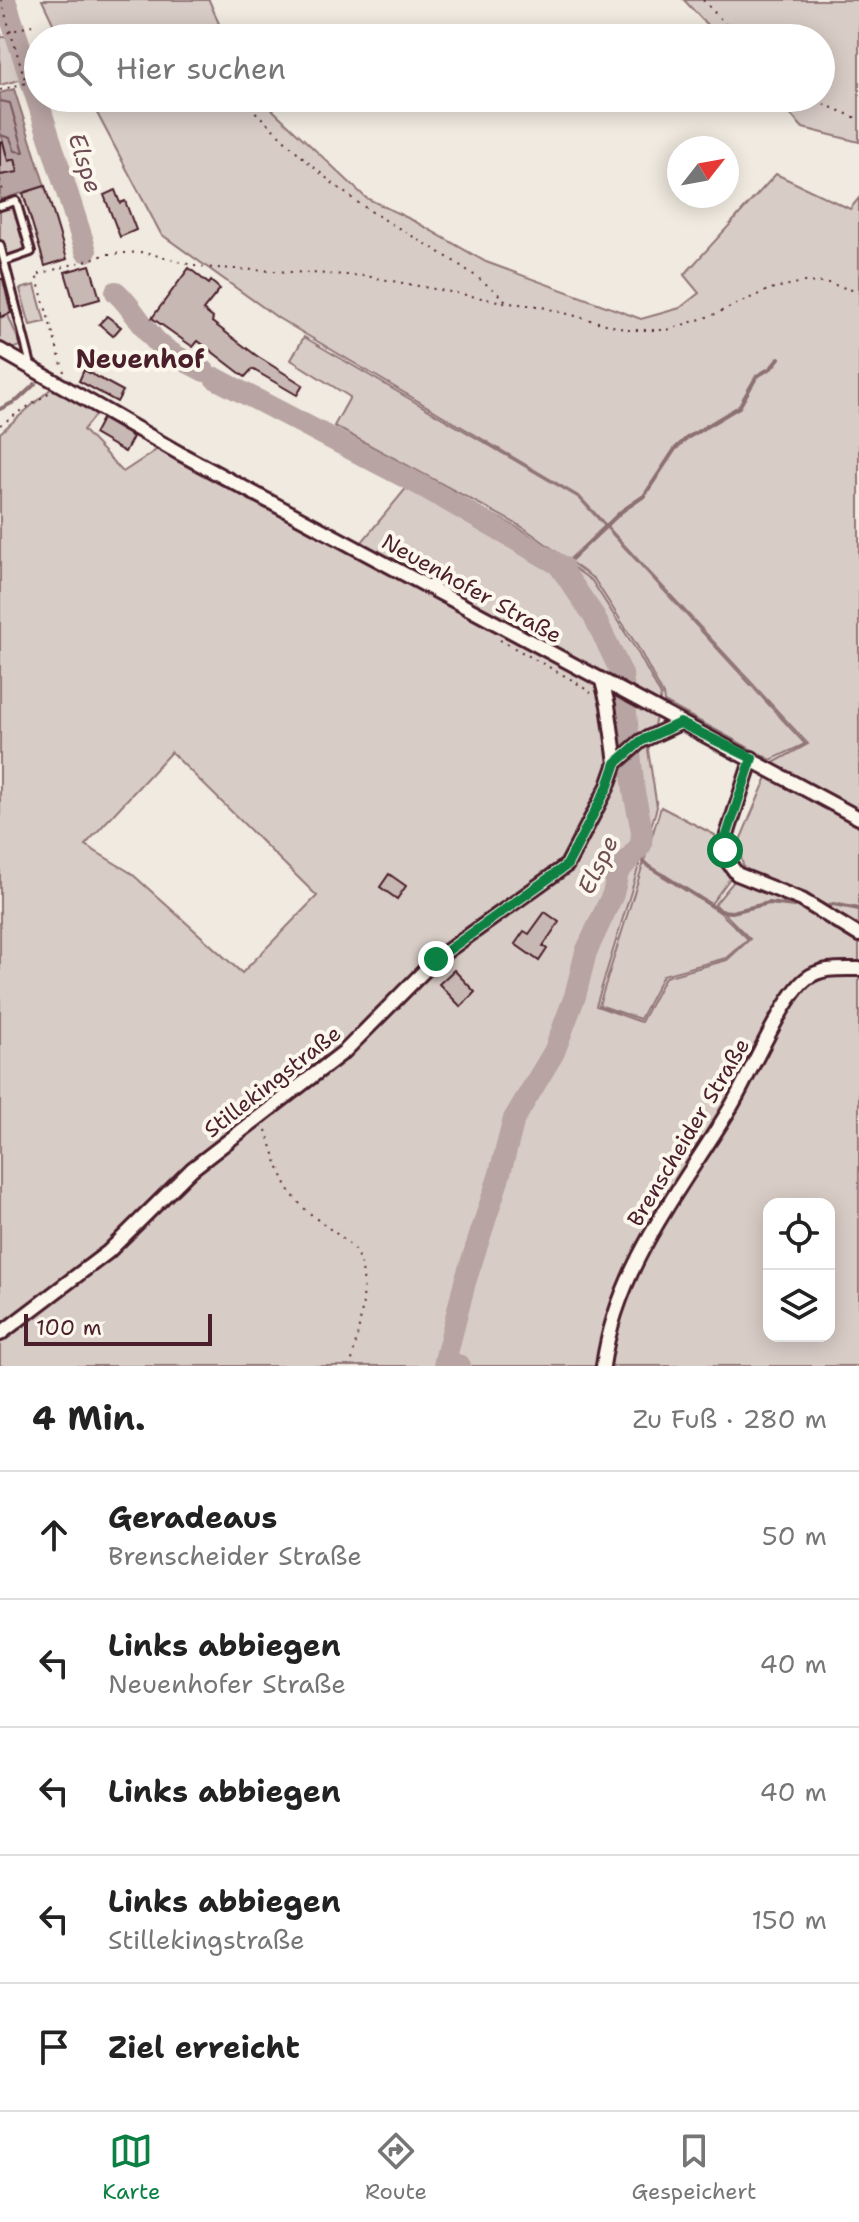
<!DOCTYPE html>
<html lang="de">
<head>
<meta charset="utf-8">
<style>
	:root { --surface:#fff; --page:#f2f2f2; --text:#222; --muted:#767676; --line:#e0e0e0; --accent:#0b8043 }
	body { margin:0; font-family:"Shantell Sans",sans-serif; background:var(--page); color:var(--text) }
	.controls { position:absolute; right:24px; bottom:24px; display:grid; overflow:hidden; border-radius:16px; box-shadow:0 4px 20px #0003 }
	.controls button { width:72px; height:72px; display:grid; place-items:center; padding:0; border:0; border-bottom:2px solid var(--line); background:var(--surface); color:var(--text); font:40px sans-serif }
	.compass { position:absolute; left:667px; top:136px; width:72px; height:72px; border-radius:50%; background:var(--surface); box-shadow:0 4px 20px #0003; rotate:59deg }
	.scale { position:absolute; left:24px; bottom:20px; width:188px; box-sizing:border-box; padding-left:8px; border:4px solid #4a1f2b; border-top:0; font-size:22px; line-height:28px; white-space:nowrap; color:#4a1f2b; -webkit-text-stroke:6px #fbf7ec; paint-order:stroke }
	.stop { position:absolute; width:24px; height:24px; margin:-18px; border:6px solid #0b8043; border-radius:50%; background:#fff }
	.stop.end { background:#0b8043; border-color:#fff; box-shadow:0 2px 8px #0008 }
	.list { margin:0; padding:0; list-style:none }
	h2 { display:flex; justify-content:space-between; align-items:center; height:104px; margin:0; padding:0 32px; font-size:34px }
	h2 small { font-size:26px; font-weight:400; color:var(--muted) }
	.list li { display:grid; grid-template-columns:52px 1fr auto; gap:24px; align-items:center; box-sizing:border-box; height:128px; padding:0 32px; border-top:2px solid var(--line) }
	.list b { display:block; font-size:30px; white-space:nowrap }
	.list p { margin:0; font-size:26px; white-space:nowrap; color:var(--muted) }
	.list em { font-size:26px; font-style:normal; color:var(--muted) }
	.icon { flex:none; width:44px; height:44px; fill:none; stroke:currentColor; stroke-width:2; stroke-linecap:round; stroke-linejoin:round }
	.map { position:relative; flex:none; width:859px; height:1366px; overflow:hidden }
	.search { position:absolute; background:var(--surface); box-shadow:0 4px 20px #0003; left:24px; right:24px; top:24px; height:88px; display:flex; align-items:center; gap:20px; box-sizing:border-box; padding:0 28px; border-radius:44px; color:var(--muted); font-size:30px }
	.sheet { height:744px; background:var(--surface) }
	nav { display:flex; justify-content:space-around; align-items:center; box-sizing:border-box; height:112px; border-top:2px solid var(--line); background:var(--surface); font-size:22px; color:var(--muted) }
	nav a { display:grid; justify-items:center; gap:4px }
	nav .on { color:var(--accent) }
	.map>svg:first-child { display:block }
	.green { fill:#d8ccc6; stroke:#917678; stroke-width:2; fill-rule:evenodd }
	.water { fill:#b8a4a2; stroke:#8c6f72; stroke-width:2 }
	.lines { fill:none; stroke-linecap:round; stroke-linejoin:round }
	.shore { stroke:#76545b; stroke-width:2 }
	.stream { stroke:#8c6f72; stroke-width:4 }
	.river { stroke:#b8a4a2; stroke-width:22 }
	.building { fill:#c8b8b3; stroke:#4a1f2b; stroke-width:2 }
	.lane-casing { stroke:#4a1f2b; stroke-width:12 }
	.street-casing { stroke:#4a1f2b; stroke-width:18 }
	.path { stroke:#4a1f2b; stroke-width:2; stroke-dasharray:2 6; stroke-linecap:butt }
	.lane { stroke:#fbf7ec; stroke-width:6 }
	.street { stroke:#fbf7ec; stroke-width:12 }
	.route { stroke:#0b8043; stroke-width:10 }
	.labels { text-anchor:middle; stroke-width:8; stroke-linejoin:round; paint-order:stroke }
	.street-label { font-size:22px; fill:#4a1f2b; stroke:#fbf7ec }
	.water-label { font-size:24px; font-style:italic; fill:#704e55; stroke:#fbf7ec }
	.quarter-label { font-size:26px; font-weight:bold; fill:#4a1f2b; stroke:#fbf7ec }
</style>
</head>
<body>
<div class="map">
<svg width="859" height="1366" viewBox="0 0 859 1366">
	<rect width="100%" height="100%" fill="#f0eae0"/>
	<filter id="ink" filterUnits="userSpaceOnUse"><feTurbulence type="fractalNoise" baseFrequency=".0125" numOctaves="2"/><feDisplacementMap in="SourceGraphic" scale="16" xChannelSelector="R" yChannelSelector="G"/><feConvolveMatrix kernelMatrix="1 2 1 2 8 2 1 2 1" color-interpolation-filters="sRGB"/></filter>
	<g filter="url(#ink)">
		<path class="green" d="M42,0H209L225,38H60Z
			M684,0H859V142L803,128L775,98H821V38H719Z
			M9,35L23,79L0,85V38Z
			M89,98H260L366,198L414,221L486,262L641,319L680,308L699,293L684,275L776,174L850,209L859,198V1366H0V433L53,387L97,413L83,430L123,472L158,449L353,553L417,475L524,531L592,581L637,651L661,696L648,750L657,807L596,1006L641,1022L665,977L727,960L750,939L715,904L744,869L738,845L773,763L808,744L580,497L278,318L161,234ZM171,752L317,896L242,973L131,873L85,845ZM769,1204H829V1336H769Z
			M14,205L27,247L26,250L6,255L0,243V210Z
			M35,285L45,322L30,325L20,289Z
			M8,315L21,346L12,349L0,343V318Z
			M304,337L579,498L805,744L771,760L664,702L663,695L639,649L594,579L524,528L334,426L350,397L291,360Z
			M661,807L715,835L718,853L731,877L711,904L748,939L726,958L663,975L640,1019L599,1005Z"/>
		<path class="water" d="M14,89L45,186L0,200V175L18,172L15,159L8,161L0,130V93Z"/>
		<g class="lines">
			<path class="shore" d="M0,101L10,103L24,152L15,151L10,138L0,135"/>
			<path class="stream" d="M0,409L18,400L35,384
				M563,567L622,511L644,496L675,449L687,438L739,407L757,376L771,368L779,358
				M633,852L650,867L720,911L732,912L769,903L794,906
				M825,908L833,904L859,909"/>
			<path class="river" d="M5,0L86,251
				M116,292C133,308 141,325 156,341C168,354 188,362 204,371
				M215,378L424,487L563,567L561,568L594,616L622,674L634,792L642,831L641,845L618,872L613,894L586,952L575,996L554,1052L514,1119L499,1177L465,1282L445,1361L460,1366"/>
		</g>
		<path class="building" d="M0,142H3L8,161L15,159L18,172L0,175Z
			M45,186L67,259L45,266L23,193Z
			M115,190L120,203L125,201L136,230L120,237L104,195Z
			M90,265L100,299L75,306L65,272Z
			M189,268L209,284L211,281L220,289L203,310L213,318L212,322L257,356L303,385L297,395L252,369L245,377L198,341L193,347L152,318Z
			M0,279H3L11,313L0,317Z
			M107,316L121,327L113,336L99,324Z
			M84,370L123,391L117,402L79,381Z
			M102,419L133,437L125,452L94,434Z
			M389,874L406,886L397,899L380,887Z
			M545,912L559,922L543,946L547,949L539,961L515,944L524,931L529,934Z
			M454,970L475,992L461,1007L439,984Z"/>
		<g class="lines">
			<g class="lane-casing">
				<path id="lane" d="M0,206L16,201L31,252L5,261
					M0,245L31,365"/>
			</g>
			<g class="street-casing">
				<path id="street" d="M0,350L179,453L859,818
					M752,758L726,838L728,862L737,874L802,900L859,935
					M616,763L641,741L680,723
					M0,1334L108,1252L192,1169L345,1051L436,959L567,865L608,786L616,763L608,705L602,681
					M603,1366C617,1265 681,1190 732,1105C749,1076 783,997 806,979C821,967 841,969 859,969"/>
			</g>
			<path class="path" d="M703,0L738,38
				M0,35L32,25
				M0,90L26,83L1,0
				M809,98L859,119
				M244,101C284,139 323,180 369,210C416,240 467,264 507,302
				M0,180L4,195
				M64,372L36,275L108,254L144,252L199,267L366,276L508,303L538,306L628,330H667L713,315L770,289L803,282L828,283L859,292
				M0,425L50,392
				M500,640L574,681L591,693
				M266,1130C274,1152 280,1179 295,1198C309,1216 329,1227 347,1242C378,1268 357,1332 351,1366"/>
			<use href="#lane" class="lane"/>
			<use href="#street" class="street"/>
		</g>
	</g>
	<g class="lines" filter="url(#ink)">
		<path class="route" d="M436,959L567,865L608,786L616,763L641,741L680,723L752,758L726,838L725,850"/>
	</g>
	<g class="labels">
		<g class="street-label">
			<text transform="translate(472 588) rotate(29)" y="8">Neuenhofer Straße</text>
			<text transform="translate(272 1081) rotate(-38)" y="8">Stillekingstraße</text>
			<text transform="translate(688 1132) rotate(-59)" y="8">Brenscheider Straße</text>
		</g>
		<g class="water-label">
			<text transform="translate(85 163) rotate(72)" y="8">Elspe</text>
			<text transform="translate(598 865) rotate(-64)" y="8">Elspe</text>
		</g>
		<g class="quarter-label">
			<text x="140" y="368">Neuenhof</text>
		</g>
	</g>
</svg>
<div class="controls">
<button><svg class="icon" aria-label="locate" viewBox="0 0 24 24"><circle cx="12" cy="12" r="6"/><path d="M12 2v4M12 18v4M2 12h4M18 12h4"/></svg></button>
<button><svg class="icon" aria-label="layers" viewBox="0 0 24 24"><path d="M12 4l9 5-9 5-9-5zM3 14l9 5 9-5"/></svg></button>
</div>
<svg class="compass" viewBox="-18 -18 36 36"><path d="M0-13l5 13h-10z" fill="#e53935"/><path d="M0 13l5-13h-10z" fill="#767676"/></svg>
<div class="scale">100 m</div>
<div class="stop" style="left:725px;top:850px"></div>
<div class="stop end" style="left:436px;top:959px"></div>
<div class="search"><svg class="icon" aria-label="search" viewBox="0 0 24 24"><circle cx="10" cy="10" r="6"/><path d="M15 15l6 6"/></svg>Hier suchen</div>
</div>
<section class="sheet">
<h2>4 Min.<small>Zu Fuß · 280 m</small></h2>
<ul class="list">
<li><svg class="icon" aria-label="ahead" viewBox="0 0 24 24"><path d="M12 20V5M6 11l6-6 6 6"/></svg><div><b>Geradeaus</b><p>Brenscheider Straße</p></div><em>50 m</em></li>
<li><svg class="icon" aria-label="left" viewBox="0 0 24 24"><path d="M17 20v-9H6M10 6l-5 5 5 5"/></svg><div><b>Links abbiegen</b><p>Neuenhofer Straße</p></div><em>40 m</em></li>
<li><svg class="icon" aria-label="left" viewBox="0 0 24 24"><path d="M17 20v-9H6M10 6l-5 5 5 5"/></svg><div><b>Links abbiegen</b></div><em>40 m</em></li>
<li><svg class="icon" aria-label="left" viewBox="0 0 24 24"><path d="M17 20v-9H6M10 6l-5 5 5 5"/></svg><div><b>Links abbiegen</b><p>Stillekingstraße</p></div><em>150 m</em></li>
<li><svg class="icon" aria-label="arrive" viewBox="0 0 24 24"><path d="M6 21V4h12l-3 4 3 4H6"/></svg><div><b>Ziel erreicht</b></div></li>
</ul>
</section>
<nav>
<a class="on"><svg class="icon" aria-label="map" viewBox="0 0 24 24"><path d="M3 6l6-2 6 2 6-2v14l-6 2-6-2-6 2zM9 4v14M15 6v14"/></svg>Karte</a>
<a><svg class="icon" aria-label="directions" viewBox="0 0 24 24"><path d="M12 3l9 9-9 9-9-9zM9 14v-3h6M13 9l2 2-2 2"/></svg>Route</a>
<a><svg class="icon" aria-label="saved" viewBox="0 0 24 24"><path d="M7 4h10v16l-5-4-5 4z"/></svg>Gespeichert</a>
</nav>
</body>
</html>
